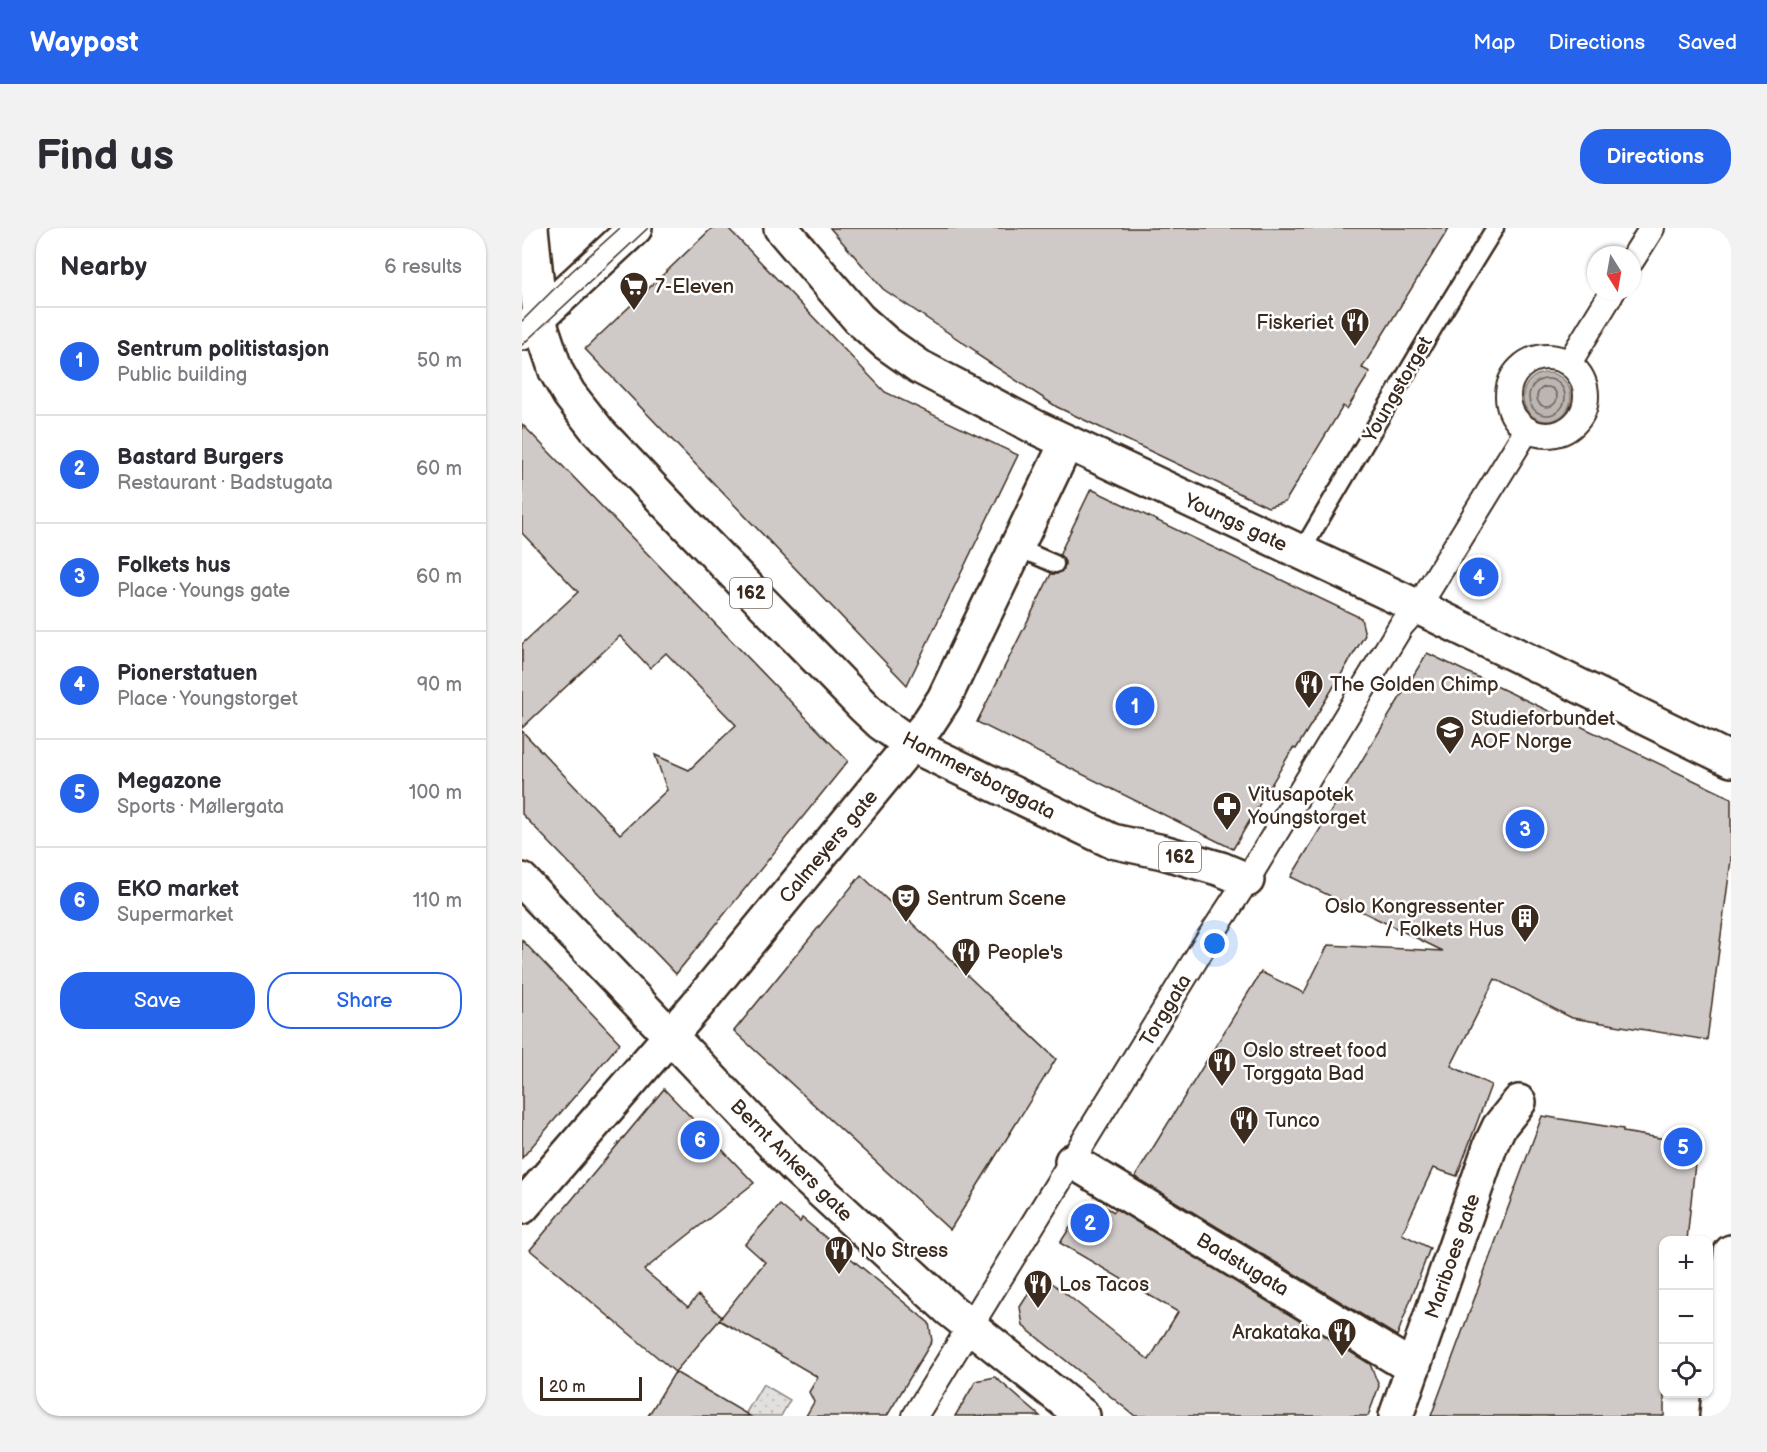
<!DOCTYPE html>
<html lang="en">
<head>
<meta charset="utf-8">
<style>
	:root { --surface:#fff; --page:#f2f2f3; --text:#2b2b33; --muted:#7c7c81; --line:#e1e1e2; --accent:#2563eb }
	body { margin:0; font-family:"Balsamiq Sans",sans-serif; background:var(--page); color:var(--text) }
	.controls { position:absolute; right:18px; bottom:18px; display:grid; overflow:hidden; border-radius:12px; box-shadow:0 2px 4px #0004 }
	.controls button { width:54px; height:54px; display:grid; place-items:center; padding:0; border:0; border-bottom:2px solid var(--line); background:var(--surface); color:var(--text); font:30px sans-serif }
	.compass { position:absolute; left:1065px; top:18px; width:54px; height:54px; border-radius:50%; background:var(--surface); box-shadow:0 2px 4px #0004; rotate:169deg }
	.scale { position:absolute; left:18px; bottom:15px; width:102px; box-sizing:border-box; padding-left:6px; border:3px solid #3b2a1e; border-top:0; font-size:16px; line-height:21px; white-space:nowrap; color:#3b2a1e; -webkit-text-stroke:4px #fff; paint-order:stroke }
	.you { position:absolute; left:693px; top:716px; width:21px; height:21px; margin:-15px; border:4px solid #fff; border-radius:50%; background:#1a73e8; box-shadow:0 0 0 9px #1a73e833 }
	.badge { display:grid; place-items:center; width:39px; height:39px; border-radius:50%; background:var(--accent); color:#fff; font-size:20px; font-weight:700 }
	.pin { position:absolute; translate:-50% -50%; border:3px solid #fff; box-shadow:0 2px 6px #0006 }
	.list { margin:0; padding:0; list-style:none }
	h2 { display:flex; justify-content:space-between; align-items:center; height:78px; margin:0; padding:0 24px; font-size:26px }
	h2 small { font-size:20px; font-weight:400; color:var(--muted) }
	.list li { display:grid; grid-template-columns:39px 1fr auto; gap:18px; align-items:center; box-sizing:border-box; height:108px; padding:0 24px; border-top:2px solid var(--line) }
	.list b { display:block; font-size:22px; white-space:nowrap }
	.list p { margin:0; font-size:20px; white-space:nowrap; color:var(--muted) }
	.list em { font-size:20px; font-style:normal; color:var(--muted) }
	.actions { display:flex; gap:12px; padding:18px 24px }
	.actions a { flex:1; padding:14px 0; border:2px solid var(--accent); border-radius:24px; text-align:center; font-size:21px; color:var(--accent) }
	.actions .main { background:var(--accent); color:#fff }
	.icon { flex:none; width:33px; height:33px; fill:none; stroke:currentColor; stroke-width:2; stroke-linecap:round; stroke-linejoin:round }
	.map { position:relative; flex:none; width:1209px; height:1188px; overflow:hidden; border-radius:24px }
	header { display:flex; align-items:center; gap:36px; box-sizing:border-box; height:84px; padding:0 30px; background:var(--accent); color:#fff }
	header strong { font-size:28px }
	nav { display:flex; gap:33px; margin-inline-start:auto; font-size:21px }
	.intro { display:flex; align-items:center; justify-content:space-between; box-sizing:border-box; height:144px; padding:0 36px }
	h1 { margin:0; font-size:42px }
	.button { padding:15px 27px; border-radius:24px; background:var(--accent); color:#fff; font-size:21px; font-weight:700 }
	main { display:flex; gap:36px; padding:0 36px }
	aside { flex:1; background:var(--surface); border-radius:24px; box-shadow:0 2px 4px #0004 }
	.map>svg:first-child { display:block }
	.grass { fill:url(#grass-dots); stroke:#8e857e; stroke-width:1.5 }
	.water { fill:#bcb6b3; stroke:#887e77; stroke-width:1.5 }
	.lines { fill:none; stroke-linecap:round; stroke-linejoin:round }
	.shore { stroke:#6f625a; stroke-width:1.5 }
	.building { fill:#cfcac7; stroke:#3b2a1e; stroke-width:1.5 }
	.service-casing { stroke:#3b2a1e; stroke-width:21 }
	.pedestrian-casing { stroke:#3b2a1e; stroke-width:28 }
	.minor-casing { stroke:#3b2a1e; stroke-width:38 }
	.trunk-casing { stroke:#3b2a1e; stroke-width:38 }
	.service { stroke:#fff; stroke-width:16 }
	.pedestrian { stroke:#fff; stroke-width:24 }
	.minor { stroke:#fff; stroke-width:33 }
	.trunk { stroke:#fff; stroke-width:33 }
	.tram { stroke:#3b2a1e; stroke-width:1.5 }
	.labels { text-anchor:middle; stroke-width:5; stroke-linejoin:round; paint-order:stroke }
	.shield { fill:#fff; stroke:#766a62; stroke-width:1.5 }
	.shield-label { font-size:18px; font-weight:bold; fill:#3b2a1e }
	.poi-label { font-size:20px; fill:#3b2a1e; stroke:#fff; text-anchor:start }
	.street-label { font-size:20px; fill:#3b2a1e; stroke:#fff }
</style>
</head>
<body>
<header>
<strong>Waypost</strong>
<nav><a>Map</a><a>Directions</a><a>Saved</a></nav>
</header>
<div class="intro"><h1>Find us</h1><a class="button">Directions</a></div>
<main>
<aside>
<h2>Nearby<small>6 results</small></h2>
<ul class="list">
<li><span class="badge">1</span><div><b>Sentrum politistasjon</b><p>Public building</p></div><em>50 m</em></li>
<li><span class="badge">2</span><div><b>Bastard Burgers</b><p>Restaurant · Badstugata</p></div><em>60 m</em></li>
<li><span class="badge">3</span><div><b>Folkets hus</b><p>Place · Youngs gate</p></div><em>60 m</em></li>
<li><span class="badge">4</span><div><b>Pionerstatuen</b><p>Place · Youngstorget</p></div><em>90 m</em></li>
<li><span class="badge">5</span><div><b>Megazone</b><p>Sports · Møllergata</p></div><em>100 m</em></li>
<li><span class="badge">6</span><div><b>EKO market</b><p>Supermarket</p></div><em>110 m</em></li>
</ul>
<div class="actions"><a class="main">Save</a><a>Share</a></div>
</aside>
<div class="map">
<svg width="1209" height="1188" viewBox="0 0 1209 1188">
	<defs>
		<pattern id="grass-dots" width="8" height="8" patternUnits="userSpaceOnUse" patternTransform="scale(1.5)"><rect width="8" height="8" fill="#e2e0de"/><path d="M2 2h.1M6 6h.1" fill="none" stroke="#c3c0be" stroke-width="1.8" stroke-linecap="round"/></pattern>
	</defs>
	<rect width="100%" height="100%" fill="#fff"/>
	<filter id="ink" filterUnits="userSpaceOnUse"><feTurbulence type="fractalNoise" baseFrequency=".0167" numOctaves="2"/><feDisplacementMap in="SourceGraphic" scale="12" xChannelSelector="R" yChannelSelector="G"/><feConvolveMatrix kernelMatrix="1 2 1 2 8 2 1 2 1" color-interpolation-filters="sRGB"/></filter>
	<g filter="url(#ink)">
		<path class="grass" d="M241,1156L268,1172L259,1188H222Z"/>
		<path class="water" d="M1001 169a24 24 0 1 1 48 0a24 24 0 1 1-48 0Z"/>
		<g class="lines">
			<path class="shore" d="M1007 169a18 18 0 1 1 36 0a18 18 0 1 1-36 0Z
				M1015 169a10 10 0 1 1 20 0a10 10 0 1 1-20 0Z"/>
		</g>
		<path class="building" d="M190,0H206L363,164L496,227L385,457L63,121Z
			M308,0H927L840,140L848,144L825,181L821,178L763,274L746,279L535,179L454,126L455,124L361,61Z
			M0,196L326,533L154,746L0,586V503L98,606L145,562L133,527L167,542L214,497L144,425L128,440L98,408L0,500V416L56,364L0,305Z
			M569,261L839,390L843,407L774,521L771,520L711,621L455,494L529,346H535L542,341L543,334L538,327L539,323Z
			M905,425L1209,570V632L1185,812L1050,790L973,751L929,838L969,857L935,948L911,940L880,1006L908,1020L875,1108L613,949L739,744L782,765L806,717L921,723L769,649Z
			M339,647L534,831L428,1002L212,803Z
			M0,712L98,815L0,930Z
			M142,861L232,955L122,1042L166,1079L176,1067L200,1089L153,1144L8,1022Z
			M1020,888L1101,901V904L1175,916L1165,1012H1142V1188H909Z
			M578,976L592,984L594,981L848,1136L857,1158L846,1188H613L501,1098L498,1079L519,1046L627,1132L656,1084L538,1015L560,981Z
			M258,977L278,994L280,990L407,1095L410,1113L365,1188H284L292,1174L287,1164L296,1149L197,1092L243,1034L223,1016Z
			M153,1144L228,1188H126Z
			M473,1149L518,1188H433L454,1153Z"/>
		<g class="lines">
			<g class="service-casing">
				<path id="service" d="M494,319L533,336
					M779,324L912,99L973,0"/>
			</g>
			<g class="pedestrian-casing">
				<path id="pedestrian" d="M1110,32L1130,0
					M986 168a39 39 0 1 1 78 0a39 39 0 1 1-78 0Z
					M1047,135L1091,63
					M393,1188L680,721L725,652L879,398L896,379L1005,202"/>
			</g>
			<g class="minor-casing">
				<path id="minor" d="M259,0L337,91L364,115L398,139L515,200L896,379L1209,532
					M0,105L113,0
					M0,652L273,939L428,1082L561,1188
					M550,933L891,1140
					M0,979L174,778L405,497L422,471L545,214
					M874,1188L969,916L977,899L997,874
					M1195,1188L1209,1024"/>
			</g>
			<g class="trunk-casing">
				<path id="trunk" d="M9,0L19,98L34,143L47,166L76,203L166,298L342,479L359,495L390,517L590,613L641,624L699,641L725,652"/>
			</g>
			<use href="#service" class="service"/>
			<use href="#pedestrian" class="pedestrian"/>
			<use href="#minor" class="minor"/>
			<use href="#trunk" class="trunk"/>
			<path class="tram" d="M0,93L49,44L98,0
				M0,117L126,0"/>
		</g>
	</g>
	<defs>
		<g id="supermarket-pin" transform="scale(1.5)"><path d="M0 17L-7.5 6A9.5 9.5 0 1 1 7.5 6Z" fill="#3b2a1e" stroke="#fff"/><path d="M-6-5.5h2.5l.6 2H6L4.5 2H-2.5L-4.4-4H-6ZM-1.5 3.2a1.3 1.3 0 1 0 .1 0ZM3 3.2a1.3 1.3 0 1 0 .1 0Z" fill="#fff"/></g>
		<g id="restaurant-pin" transform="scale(1.5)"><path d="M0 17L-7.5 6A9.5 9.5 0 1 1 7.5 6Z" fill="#3b2a1e" stroke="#fff"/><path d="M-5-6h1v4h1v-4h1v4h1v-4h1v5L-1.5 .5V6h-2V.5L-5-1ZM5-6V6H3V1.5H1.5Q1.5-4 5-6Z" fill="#fff"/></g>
		<g id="school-pin" transform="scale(1.5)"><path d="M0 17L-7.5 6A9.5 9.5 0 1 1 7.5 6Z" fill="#3b2a1e" stroke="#fff"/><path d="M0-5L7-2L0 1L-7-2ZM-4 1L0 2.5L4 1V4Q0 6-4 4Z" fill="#fff"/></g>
		<g id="pharmacy-pin" transform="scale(1.5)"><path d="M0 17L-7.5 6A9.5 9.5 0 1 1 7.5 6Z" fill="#3b2a1e" stroke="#fff"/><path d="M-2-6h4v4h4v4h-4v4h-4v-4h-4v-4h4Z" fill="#fff"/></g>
		<g id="theatre-pin" transform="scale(1.5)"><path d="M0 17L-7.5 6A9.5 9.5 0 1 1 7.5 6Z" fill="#3b2a1e" stroke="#fff"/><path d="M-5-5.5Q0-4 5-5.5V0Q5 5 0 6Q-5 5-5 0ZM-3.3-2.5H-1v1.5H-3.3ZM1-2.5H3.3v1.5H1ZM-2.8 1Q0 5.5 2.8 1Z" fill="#fff"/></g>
		<g id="building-pin" transform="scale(1.5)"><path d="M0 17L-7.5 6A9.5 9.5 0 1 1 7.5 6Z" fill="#3b2a1e" stroke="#fff"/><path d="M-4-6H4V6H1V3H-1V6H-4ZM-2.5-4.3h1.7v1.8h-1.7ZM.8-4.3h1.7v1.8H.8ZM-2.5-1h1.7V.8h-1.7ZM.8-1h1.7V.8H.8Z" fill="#fff"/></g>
	</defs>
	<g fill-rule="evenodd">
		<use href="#supermarket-pin" x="112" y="58"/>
		<use href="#restaurant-pin" x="833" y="94"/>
		<use href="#restaurant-pin" x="787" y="456"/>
		<use href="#school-pin" x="928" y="502"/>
		<use href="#pharmacy-pin" x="705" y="578"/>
		<use href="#theatre-pin" x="384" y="670"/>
		<use href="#building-pin" x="1003" y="690"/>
		<use href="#restaurant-pin" x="444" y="724"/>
		<use href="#restaurant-pin" x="700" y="834"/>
		<use href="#restaurant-pin" x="722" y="892"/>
		<use href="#restaurant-pin" x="317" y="1022"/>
		<use href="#restaurant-pin" x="516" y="1056"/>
		<use href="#restaurant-pin" x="820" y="1104"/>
	</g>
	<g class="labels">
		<g class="shield">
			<rect x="208" y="350" width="42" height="30" rx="4.5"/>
			<rect x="637" y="614" width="42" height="30" rx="4.5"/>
		</g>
		<g class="shield-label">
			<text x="229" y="371">162</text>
			<text x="658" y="635">162</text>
		</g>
		<g class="poi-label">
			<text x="133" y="65">7-Eleven</text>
			<text x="812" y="101" text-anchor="end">Fiskeriet</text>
			<text x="808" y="463">The Golden Chimp</text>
			<text x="949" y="497">Studieforbundet<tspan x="949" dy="23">AOF Norge</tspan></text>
			<text x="726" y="573">Vitusapotek<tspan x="726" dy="23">Youngstorget</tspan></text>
			<text x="405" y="677">Sentrum Scene</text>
			<text x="982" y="685" text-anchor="end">Oslo Kongressenter<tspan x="982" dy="23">/ Folkets Hus</tspan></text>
			<text x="465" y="731">People's</text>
			<text x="721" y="829">Oslo street food<tspan x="721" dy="23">Torggata Bad</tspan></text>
			<text x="743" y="899">Tunco</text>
			<text x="338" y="1029">No Stress</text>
			<text x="537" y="1063">Los Tacos</text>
			<text x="799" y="1111" text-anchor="end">Arakataka</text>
		</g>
		<g class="street-label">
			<text transform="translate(875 161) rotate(-60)" y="7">Youngstorget</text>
			<text transform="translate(714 294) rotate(25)" y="7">Youngs gate</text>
			<text transform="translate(457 547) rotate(27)" y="7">Hammersborggata</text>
			<text transform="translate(306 618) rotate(-50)" y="7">Calmeyers gate</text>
			<text transform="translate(643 782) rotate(-59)" y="7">Torggata</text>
			<text transform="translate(270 932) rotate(45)" y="7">Bernt Ankers gate</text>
			<text transform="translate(930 1028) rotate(-71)" y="7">Mariboes gate</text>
			<text transform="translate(721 1036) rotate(31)" y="7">Badstugata</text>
		</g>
	</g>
</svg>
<div class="controls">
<button>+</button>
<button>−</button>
<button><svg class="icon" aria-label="locate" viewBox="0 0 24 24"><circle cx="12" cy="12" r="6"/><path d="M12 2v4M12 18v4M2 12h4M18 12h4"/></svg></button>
</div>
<svg class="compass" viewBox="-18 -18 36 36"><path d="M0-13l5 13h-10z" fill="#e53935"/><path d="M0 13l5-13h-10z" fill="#7c7c81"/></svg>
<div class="scale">20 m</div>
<div class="you"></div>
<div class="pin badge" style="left:613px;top:478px">1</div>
<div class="pin badge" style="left:568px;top:995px">2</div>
<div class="pin badge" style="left:1003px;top:601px">3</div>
<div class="pin badge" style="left:957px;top:349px">4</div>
<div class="pin badge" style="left:1161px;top:919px">5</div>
<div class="pin badge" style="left:178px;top:912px">6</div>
</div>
</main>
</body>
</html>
